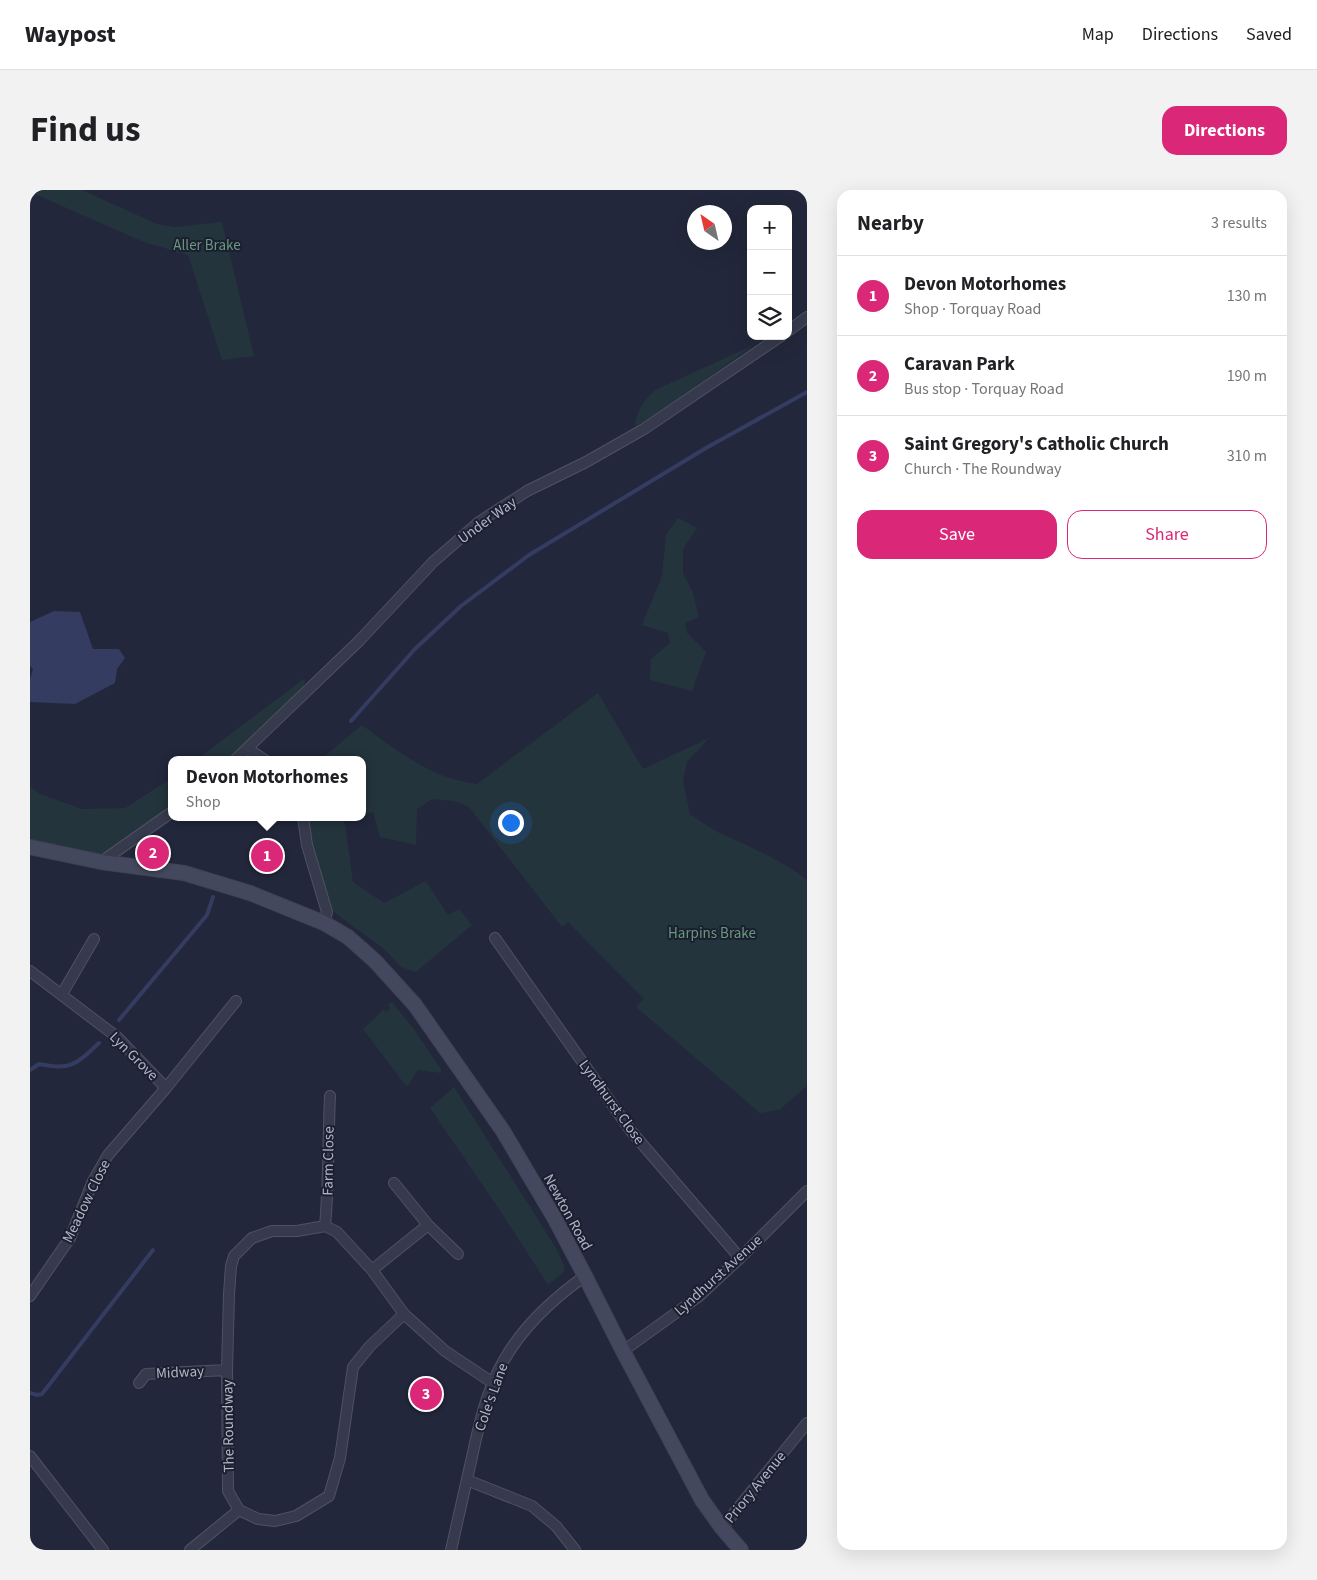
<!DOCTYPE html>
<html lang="en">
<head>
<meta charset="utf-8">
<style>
	:root { --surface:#fff; --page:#f2f2f2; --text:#202124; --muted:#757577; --line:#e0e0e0; --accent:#db2777 }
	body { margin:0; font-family:"Source Sans 3",sans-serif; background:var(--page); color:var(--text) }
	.controls { position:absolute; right:15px; top:15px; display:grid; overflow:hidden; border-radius:10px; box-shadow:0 5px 20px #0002 }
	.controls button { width:45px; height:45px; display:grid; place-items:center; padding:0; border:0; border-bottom:1px solid var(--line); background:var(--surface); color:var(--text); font:25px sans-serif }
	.compass { position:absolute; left:657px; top:15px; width:45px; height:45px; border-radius:50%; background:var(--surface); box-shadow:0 5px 20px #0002; rotate:326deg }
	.you { position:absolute; left:480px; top:632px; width:18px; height:18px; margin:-12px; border:4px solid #fff; border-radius:50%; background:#1a73e8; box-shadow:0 0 0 8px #1a73e833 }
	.badge { display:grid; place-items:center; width:32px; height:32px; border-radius:50%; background:var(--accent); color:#fff; font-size:16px; font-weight:700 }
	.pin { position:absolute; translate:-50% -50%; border:2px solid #fff; box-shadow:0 1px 5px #0006 }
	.popup { position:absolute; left:138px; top:566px; width:198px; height:65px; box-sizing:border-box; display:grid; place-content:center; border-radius:10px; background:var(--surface); filter:drop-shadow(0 1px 4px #0005); font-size:16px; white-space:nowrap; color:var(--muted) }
	.popup b { font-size:19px; color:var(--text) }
	.popup::after { content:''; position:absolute; left:50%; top:100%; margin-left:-10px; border:10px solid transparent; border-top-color:var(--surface) }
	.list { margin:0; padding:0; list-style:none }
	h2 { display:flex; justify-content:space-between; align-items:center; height:65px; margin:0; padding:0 20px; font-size:21px }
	h2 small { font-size:16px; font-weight:400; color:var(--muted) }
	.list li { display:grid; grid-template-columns:32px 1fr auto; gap:15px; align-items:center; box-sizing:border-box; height:80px; padding:0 20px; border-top:1px solid var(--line) }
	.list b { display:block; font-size:19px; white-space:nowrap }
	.list p { margin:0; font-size:16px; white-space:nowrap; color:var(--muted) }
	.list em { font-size:16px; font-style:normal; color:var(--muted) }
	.actions { display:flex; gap:10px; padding:15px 20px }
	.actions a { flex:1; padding:11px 0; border:1px solid var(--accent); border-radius:15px; text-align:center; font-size:18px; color:var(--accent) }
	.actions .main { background:var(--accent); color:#fff }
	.icon { flex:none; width:28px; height:28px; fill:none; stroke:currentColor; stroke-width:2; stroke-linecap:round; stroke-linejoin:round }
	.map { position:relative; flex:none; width:777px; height:1360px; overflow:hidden; border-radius:15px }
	header { display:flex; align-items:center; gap:30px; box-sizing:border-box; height:70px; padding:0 25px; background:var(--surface); border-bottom:1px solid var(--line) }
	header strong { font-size:24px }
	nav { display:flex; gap:28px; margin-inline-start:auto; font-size:18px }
	.intro { display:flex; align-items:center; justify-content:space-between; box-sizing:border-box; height:120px; padding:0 30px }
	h1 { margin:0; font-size:35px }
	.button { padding:12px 22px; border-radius:15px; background:var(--accent); color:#fff; font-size:18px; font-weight:700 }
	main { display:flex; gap:30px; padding:0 30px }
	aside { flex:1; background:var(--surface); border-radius:15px; box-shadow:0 5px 20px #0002 }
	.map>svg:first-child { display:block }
	.green { fill:#24343d }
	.water { fill:#343c61 }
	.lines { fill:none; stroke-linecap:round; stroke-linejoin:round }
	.stream { stroke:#343c61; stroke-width:4 }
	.street-casing { stroke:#4e5263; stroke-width:12 }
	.secondary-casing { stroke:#3f4354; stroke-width:16 }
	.street { stroke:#363a4c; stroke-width:10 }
	.secondary { stroke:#44485f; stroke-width:14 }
	.labels { text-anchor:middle; stroke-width:4; stroke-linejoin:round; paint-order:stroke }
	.park-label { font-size:15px; fill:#68997e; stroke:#1b1f30 }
	.street-label { font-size:15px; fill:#b1b5c7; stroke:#1b1f30 }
</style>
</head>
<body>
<header>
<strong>Waypost</strong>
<nav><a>Map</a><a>Directions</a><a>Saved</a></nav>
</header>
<div class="intro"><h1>Find us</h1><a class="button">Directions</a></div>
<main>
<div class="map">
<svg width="777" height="1360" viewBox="0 0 777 1360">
	<rect width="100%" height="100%" fill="#22273b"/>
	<path class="green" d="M0,0H52L127,34L145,37L192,32L224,166L192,170L158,65L114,52L0,2Z
		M724,155L635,218L605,237C607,219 613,212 625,200Z
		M648,328L667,338L653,359V383L663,403L669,427L655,433L657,443L676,462L662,501L620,490L621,469L640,453L638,443L612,435L632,386L636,345Z
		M275,488L273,505L205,570H166Z
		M568,503L613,579L679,548L657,572L653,591L660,624C671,631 682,640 694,645C722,658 752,670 777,690V896L749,920L730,923L606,817L614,809L538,732L532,737L439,617L424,611L402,609L387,619L386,655L350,647L343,622L332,624V570H290L332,535C366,560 402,589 447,594Z
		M142,588V622L71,672L0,657V596L10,604L52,619L95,618Z
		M277,627H318L314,629L323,692L354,713L396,691L418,725L429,719L442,735L386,782L371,777L354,759L305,723L297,709L282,655Z
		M362,812L383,838L411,879V883L388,880L378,895L376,896L333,839L354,819L356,822L360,819L358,815Z
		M424,897L526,1058L534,1076V1082L518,1095L471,1022L400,918Z"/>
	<path class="water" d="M24,421L50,422L63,459H89L95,468L87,479L85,493L45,514L0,512V489L3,479L0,476V432Z"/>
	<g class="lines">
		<path class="stream" d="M321,531L385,459L431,416L499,365L676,258L777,202
			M89,830L177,725L183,707
			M0,880L9,874C40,881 47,874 69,853
			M0,1203L7,1205L12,1204L123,1060"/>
		<g class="street-casing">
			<path id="street" d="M758,141L777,127
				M218,559L235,570
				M205,570L329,451L403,372L449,332L497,301L556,272L614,239L751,146
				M273,627L277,655L297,722L294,733
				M71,672L142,622
				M465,748L601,941L710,1068
				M0,781L87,847L136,898L206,811
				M32,804L64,749
				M364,993L398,1035L428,1064
				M295,1036C299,993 298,950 300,906
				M342,1080L398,1035
				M0,1106L40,1048L63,991L78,965L136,898
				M374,1124L342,1080L307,1042L295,1036L267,1041H242L222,1048L204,1066L201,1076L199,1104L197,1180L198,1301L209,1320L228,1329L245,1331L266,1326L299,1306L310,1268L323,1177L340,1156L374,1124L415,1161L463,1193
				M593,1161L668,1107L710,1068L777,1001
				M109,1193L116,1184L197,1180
				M0,1266L73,1360
				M437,1290L502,1316L526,1336L545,1360
				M692,1338L777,1233
				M160,1360L209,1320
				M421,1360C428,1329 435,1298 442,1267C449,1234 457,1199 474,1170C494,1135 524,1108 555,1086"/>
		</g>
		<g class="secondary-casing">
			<path id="secondary" d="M0,657L71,672L154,683L220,703L294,733L318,747L345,771L385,815L473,941L525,1029L555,1086L593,1161L672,1310L692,1338L711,1360"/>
		</g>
		<use href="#street" class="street"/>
		<use href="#secondary" class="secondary"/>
	</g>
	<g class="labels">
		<g class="park-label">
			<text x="177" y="60">Aller Brake</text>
			<text x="682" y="748">Harpins Brake</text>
		</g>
		<g class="street-label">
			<text transform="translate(457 330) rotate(-36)" y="5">Under Way</text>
			<text transform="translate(104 866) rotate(45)" y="5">Lyn Grove</text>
			<text transform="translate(582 912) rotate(54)" y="5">Lyndhurst Close</text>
			<text transform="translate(298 971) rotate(-89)" y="5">Farm Close</text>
			<text transform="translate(56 1011) rotate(-64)" y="5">Meadow Close</text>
			<text transform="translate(538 1022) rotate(61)" y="5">Newton Road</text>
			<text transform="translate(688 1085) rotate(-42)" y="5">Lyndhurst Avenue</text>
			<text transform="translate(150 1182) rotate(-3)" y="5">Midway</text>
			<text transform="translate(461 1207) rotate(-70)" y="5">Cole's Lane</text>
			<text transform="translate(198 1236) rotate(-91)" y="5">The Roundway</text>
			<text transform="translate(725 1297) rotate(-51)" y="5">Priory Avenue</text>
		</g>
	</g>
</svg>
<div class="controls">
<button>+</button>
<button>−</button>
<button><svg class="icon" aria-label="layers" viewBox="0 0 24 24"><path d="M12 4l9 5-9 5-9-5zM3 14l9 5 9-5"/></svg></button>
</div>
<svg class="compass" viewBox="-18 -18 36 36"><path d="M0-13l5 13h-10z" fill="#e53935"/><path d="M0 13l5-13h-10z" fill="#757577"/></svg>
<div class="you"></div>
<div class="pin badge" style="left:237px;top:666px">1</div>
<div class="popup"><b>Devon Motorhomes</b>Shop</div>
<div class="pin badge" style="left:123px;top:663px">2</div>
<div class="pin badge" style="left:396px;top:1204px">3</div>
</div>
<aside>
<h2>Nearby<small>3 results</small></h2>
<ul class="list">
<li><span class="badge">1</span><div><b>Devon Motorhomes</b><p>Shop · Torquay Road</p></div><em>130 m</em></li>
<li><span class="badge">2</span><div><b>Caravan Park</b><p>Bus stop · Torquay Road</p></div><em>190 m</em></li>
<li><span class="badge">3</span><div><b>Saint Gregory's Catholic Church</b><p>Church · The Roundway</p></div><em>310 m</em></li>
</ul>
<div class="actions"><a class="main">Save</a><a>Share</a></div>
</aside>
</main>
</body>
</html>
